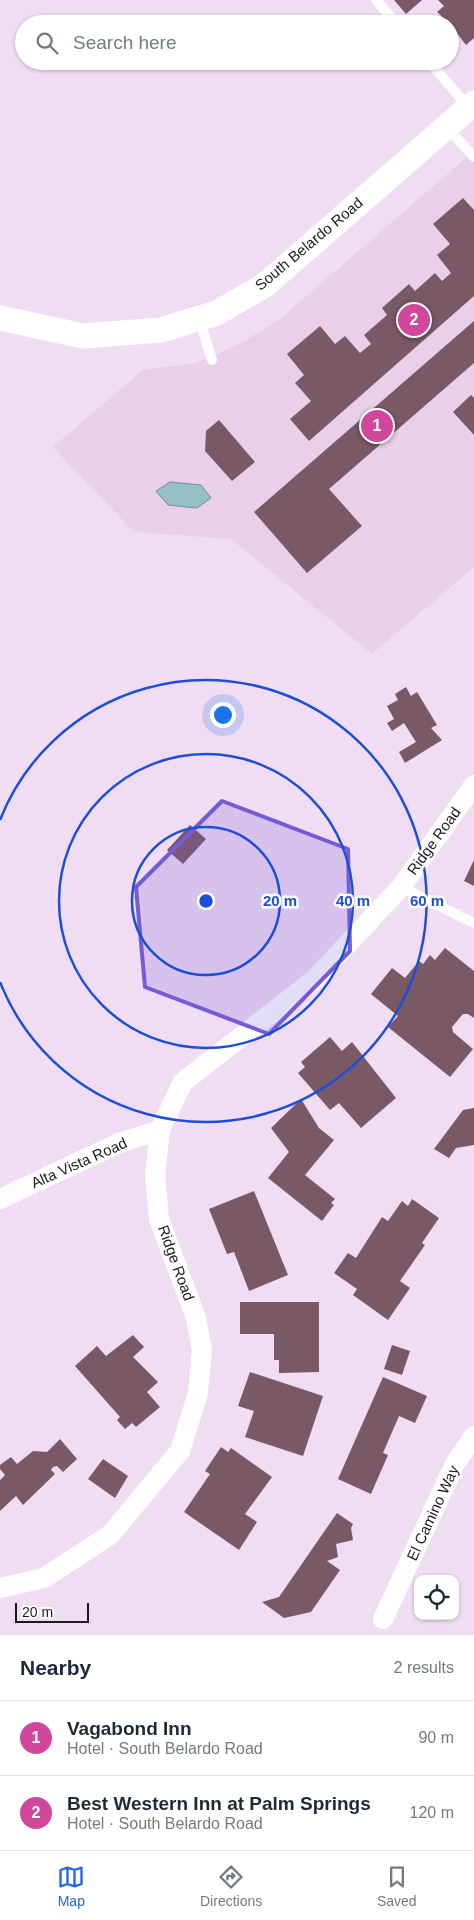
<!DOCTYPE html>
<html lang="en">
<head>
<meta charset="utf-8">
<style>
	:root { --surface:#fff; --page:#f2f2f3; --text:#1f2937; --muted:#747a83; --line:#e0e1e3; --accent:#2563eb }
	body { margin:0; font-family:Arial,sans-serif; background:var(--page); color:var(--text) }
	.controls { position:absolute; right:15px; bottom:15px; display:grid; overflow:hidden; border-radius:10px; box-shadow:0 1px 4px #0004 }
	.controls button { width:45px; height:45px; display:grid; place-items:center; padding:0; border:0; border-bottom:1px solid var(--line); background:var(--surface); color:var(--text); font:25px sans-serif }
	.scale { position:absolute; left:15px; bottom:12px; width:74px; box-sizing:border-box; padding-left:5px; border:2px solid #1f1820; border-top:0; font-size:14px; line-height:18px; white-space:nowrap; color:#1f1820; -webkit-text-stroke:4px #fff; paint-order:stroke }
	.you { position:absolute; left:222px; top:714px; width:18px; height:18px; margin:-12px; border:4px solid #fff; border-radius:50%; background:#1a73e8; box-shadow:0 0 0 8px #1a73e833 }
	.badge { display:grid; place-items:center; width:32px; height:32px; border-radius:50%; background:var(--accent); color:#fff; font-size:16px; font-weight:700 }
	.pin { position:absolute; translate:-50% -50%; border:2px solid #fff; box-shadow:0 1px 5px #0006 }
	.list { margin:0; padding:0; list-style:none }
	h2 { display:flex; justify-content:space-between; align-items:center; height:65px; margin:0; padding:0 20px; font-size:21px }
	h2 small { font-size:16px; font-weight:400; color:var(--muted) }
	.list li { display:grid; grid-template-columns:32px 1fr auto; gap:15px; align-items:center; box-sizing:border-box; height:75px; padding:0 20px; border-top:1px solid var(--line) }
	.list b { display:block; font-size:19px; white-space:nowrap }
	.list p { margin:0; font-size:16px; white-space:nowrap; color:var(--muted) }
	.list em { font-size:16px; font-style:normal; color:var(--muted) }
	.icon { flex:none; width:28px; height:28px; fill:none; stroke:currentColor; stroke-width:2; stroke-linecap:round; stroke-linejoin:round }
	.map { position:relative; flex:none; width:474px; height:1635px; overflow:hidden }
	.search { position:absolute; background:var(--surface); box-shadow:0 1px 4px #0004; left:15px; right:15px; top:15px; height:55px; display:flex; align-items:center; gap:12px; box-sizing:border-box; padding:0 18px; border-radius:28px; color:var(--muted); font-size:19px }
	.sheet { height:215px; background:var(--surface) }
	nav { display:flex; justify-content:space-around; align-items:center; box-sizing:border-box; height:70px; border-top:1px solid var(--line); background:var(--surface); font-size:14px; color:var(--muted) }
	nav a { display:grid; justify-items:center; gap:2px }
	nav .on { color:var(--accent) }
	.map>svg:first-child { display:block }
	.built { fill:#e8cfea }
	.water { fill:#94c0c6; stroke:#718e94 }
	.building { fill:#7a5966 }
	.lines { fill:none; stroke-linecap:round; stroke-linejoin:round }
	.service { stroke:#fff; stroke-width:10 }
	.minor { stroke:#fff; stroke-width:20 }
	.tertiary { stroke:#fff; stroke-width:25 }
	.marked { fill:#735cd6; fill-opacity:0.2; stroke:#735cd6; stroke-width:4; stroke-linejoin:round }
	.ring { fill:none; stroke:#1d4ed8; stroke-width:2.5 }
	.labels { text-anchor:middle; stroke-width:5; stroke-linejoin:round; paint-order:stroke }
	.street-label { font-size:15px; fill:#1f1820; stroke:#fff }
	.centre { fill:#1d4ed8; stroke:#fff; stroke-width:2.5 }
	.ring-label { font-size:15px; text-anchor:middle; font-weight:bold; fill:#1d4ed8; stroke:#fff; stroke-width:5; stroke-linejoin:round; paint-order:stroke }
</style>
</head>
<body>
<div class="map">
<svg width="474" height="1635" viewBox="0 0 474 1635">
	<rect width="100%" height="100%" fill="#f1ddf3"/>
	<path class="built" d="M474,151V567L372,654L231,539L134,532L53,447L144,369L193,364L240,344L281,318Z"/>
	<path class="water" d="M170,482L201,485L211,498L197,508L168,505L156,491Z"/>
	<path class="building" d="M394,0H422L406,14Z
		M438,0H474V38L466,45L450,24L437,12L444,6Z
		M463,198L474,210V296L309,441L290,419L311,401L295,383L304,375L287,354L320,326L335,344L345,336L360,353L371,344L364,335L387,315L382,308L409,284L415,291L435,273L442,281L451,273L437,255L450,244L433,224Z
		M474,321V363L329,489L362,526L307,573L254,512Z
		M471,395L474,398V435L453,412Z
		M219,420L255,462L232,481L205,451L206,431Z
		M406,687L411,696L417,692L437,725L431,728L442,740L405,763L399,752L416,742L404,723L392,731L387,723L394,719L387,706L398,700L395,694Z
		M190,825L206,839L183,864L167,850Z
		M474,860V886L464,881Z
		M445,948L474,971V1018L468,1014H463L452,1027L453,1032L473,1049L450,1077L388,1027L398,1016L371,994L392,968L405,978L419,961L423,964L430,955L435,960Z
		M330,1037L342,1051L352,1042L396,1098L361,1128L339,1103L330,1110L298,1073L305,1067L301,1062Z
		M301,1099L319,1128L334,1140L305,1175L335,1199L331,1203L334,1205L322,1221L268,1178L289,1152L271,1128Z
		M474,1108V1145L456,1148L449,1158L434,1149L463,1110Z
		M254,1191L288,1275L249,1291L234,1252L227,1254L209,1209Z
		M412,1199L439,1218L422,1243L425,1245L400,1281L410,1288L388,1320L353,1295L357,1289L334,1273L348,1253L356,1258L382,1217L388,1221L402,1201L408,1206Z
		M240,1302H319V1372L279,1373V1360H274V1334H240Z
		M133,1335L144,1347L133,1357L158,1382L147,1392L160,1407L136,1427L132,1423L125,1429L117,1420L120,1417L75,1366L97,1346L106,1356Z
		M392,1345L410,1351L402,1375L384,1369Z
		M250,1372L323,1396L303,1456L245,1437L254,1411L238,1406Z
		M383,1377L427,1396L415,1423L399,1416L383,1453L388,1455L371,1494L338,1479Z
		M60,1439L77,1459L63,1472L57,1466L53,1467L51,1470L55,1474L23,1505L16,1496L0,1511V1480L5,1475L0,1469V1465L11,1457L17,1464L33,1451L47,1452Z
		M221,1447L228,1452L231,1448L272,1477L245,1514L257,1522L239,1550L184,1512L210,1474L205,1471Z
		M103,1459L128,1476L115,1498L88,1479Z
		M337,1513L353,1524L351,1528L353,1540L336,1544L338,1557L327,1561L340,1570L311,1612L284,1618L262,1602L279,1597Z"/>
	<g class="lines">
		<path class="service" d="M376,0L397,24
			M429,61L469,108
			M447,127L474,157
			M199,318L212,360
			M401,887L474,923"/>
		<path class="minor" d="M0,1199L119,1143L160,1130
			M0,1588L44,1578L110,1535L180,1451L198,1393L202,1350L196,1318L159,1219L155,1175L160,1130L183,1082L315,979L401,887L474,785
			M383,1619L455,1464L474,1436"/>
		<path class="tertiary" d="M0,318L83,336L161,330L217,313L265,285L474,103"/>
	</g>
	<path class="marked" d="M222,801L348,849L350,951L269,1034L145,987L136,887Z"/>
	<g class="ring">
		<circle cx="206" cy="901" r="74"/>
		<circle cx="206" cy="901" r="147"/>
		<path d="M0 820A221 221 0 1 1 0 982"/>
	</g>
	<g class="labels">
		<g class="street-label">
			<text transform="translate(309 244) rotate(-40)" y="5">South Belardo Road</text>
			<text transform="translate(434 841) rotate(-54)" y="5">Ridge Road</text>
			<text transform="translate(79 1163) rotate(-24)" y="5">Alta Vista Road</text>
			<text transform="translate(176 1263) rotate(70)" y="5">Ridge Road</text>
			<text transform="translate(433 1513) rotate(-65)" y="5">El Camino Way</text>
		</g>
	</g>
	<circle cx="206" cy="901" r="8" class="centre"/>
	<g class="ring-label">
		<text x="280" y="906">20 m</text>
		<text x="353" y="906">40 m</text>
		<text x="427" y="906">60 m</text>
	</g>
</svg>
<div class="controls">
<button><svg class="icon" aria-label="locate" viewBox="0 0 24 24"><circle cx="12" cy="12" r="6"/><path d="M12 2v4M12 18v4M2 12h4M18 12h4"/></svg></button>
</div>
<div class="scale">20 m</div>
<div class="you"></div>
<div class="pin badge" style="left:377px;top:426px;background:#d1479c">1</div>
<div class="pin badge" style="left:414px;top:320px;background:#d1479c">2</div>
<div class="search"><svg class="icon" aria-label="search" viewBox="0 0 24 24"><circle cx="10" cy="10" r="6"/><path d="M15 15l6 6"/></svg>Search here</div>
</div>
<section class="sheet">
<h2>Nearby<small>2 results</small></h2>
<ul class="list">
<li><span class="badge" style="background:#d1479c">1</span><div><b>Vagabond Inn</b><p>Hotel · South Belardo Road</p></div><em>90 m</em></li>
<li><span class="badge" style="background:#d1479c">2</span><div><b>Best Western Inn at Palm Springs</b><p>Hotel · South Belardo Road</p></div><em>120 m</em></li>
</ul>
</section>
<nav>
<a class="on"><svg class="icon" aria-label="map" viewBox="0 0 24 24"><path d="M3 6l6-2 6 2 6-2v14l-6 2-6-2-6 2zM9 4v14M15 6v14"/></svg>Map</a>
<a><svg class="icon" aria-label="directions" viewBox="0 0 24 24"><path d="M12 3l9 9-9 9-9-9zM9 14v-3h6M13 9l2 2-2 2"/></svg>Directions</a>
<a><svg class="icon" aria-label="saved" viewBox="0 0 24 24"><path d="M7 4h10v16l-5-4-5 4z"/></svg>Saved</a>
</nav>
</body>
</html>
